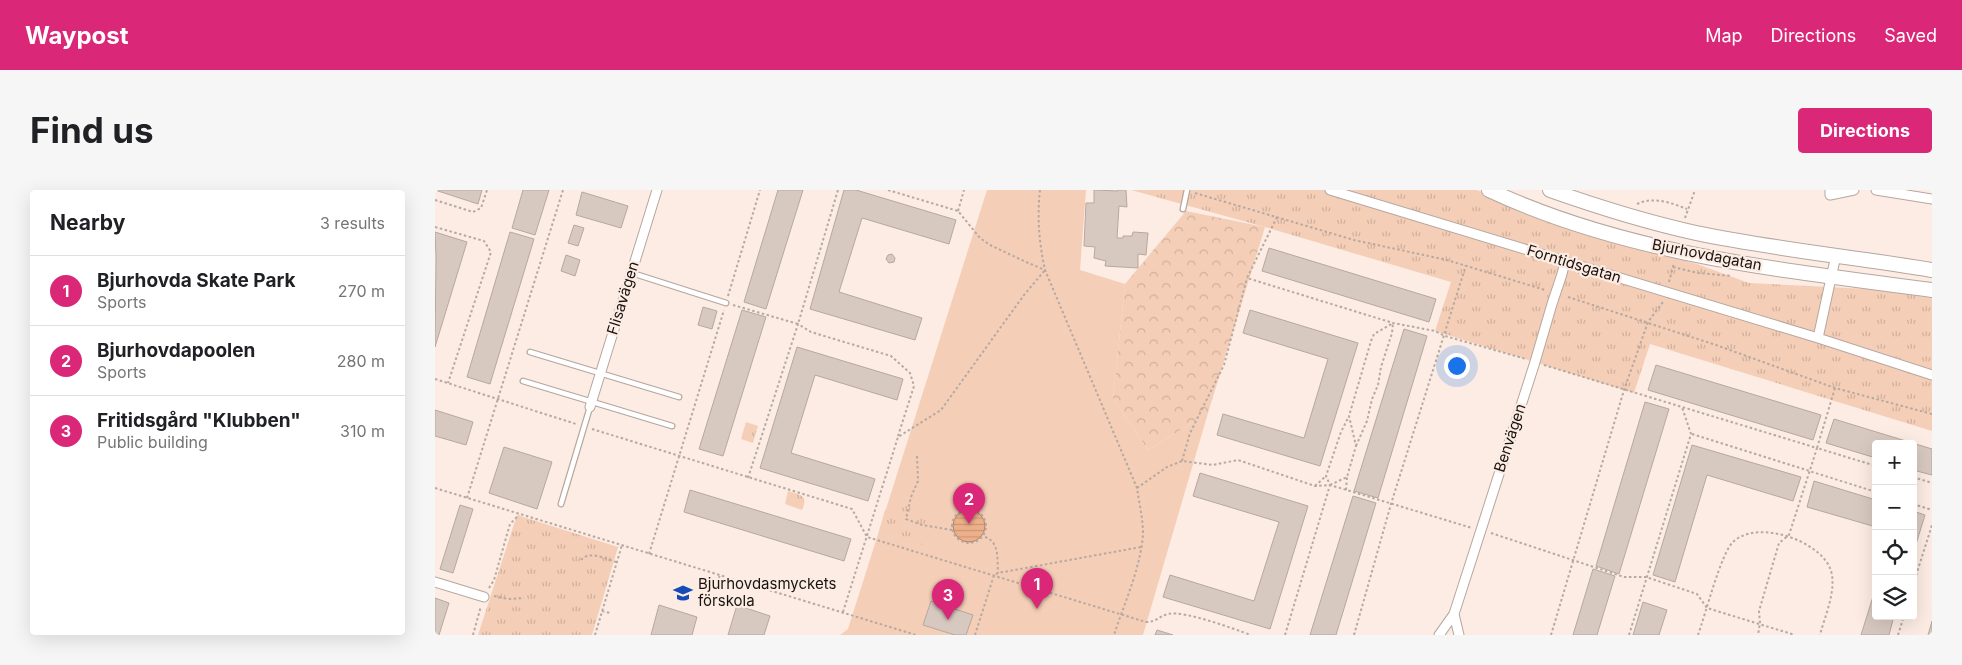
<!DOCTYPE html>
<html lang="en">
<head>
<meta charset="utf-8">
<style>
	:root { --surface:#fff; --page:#f6f6f6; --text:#202124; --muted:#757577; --line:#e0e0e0; --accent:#db2777 }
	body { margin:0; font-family:Inter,sans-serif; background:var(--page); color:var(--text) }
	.controls { position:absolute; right:15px; bottom:15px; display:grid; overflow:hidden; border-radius:5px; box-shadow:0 5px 20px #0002 }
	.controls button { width:45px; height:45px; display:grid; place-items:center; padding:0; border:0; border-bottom:1px solid var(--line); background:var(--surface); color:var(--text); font:25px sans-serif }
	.you { position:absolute; left:1021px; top:175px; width:18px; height:18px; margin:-12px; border:4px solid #fff; border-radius:50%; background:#1a73e8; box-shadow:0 0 0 8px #1a73e833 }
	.badge { display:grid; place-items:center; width:32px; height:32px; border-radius:50%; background:var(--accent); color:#fff; font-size:16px; font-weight:700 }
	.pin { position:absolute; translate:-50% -41px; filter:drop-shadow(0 1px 2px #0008) }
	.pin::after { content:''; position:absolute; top:26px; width:18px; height:15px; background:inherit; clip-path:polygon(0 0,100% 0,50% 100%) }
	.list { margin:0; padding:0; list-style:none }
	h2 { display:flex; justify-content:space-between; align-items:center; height:65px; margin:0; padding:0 20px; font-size:21px }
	h2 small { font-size:16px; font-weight:400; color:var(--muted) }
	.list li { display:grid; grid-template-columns:32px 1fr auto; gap:15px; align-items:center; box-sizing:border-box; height:70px; padding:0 20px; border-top:1px solid var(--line) }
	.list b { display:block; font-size:19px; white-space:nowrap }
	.list p { margin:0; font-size:16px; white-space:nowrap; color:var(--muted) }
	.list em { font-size:16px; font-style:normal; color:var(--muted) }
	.icon { flex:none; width:28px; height:28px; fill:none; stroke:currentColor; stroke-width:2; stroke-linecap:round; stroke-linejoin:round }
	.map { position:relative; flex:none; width:1497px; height:445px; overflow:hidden; border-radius:5px }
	header { display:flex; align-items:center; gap:30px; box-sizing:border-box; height:70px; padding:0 25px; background:var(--accent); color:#fff }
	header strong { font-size:24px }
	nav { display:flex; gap:28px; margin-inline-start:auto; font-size:18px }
	.intro { display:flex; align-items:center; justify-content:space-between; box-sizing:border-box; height:120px; padding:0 30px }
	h1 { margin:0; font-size:35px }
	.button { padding:12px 22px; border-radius:5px; background:var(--accent); color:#fff; font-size:18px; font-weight:700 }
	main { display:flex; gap:30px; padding:0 30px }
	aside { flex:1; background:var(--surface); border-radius:5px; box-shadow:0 5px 20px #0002 }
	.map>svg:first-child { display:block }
	.green { fill:#f5ceb7 }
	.forest { fill:url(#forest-crowns) }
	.park { fill:url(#park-tufts) }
	.water { fill:url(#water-rules); stroke:#ae8165 }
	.building { fill:#d8c9c0; stroke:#b6a79f }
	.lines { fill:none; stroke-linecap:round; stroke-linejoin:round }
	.lane-casing { stroke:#b6a79f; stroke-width:7 }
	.street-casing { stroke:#b6a79f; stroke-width:11 }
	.secondary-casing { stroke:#b6a79f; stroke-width:16 }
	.path { stroke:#b6a9a2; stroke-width:2; stroke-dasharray:2.5 2.5; stroke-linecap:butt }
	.lane { stroke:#fff; stroke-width:4.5 }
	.street { stroke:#fff; stroke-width:9 }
	.secondary { stroke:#fff; stroke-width:14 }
	.labels { text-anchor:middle; stroke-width:4.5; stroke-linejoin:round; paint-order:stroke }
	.street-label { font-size:15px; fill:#181310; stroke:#fcece3 }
	.poi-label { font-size:15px; fill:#181310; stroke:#fcece3; text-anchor:start }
</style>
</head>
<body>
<header>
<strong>Waypost</strong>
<nav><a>Map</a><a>Directions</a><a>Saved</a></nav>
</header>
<div class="intro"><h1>Find us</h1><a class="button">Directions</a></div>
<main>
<aside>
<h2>Nearby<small>3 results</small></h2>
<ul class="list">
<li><span class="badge">1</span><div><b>Bjurhovda Skate Park</b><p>Sports</p></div><em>270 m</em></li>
<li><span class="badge">2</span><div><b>Bjurhovdapoolen</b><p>Sports</p></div><em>280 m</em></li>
<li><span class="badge">3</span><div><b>Fritidsgård &quot;Klubben&quot;</b><p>Public building</p></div><em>310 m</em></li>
</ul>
</aside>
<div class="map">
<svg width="1497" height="445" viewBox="0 0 1497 445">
	<defs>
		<pattern id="forest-crowns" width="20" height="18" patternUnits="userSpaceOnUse" patternTransform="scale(1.25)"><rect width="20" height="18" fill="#f5ceb7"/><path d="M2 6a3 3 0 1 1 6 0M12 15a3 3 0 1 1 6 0" fill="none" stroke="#d1b09c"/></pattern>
		<pattern id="park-tufts" width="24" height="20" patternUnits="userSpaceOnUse" patternTransform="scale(1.25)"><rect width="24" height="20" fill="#f5ceb7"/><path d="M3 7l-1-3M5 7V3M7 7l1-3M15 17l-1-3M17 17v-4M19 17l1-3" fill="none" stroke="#d1b09c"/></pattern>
		<pattern id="water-rules" width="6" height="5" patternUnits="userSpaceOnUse" patternTransform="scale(1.25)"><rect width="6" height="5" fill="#eeb08a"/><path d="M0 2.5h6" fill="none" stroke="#cb9676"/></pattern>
	</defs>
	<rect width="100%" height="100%" fill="#fcece3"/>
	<path class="green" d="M552,0H651L645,80L690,94L678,209L713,260L773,223L708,445H405L413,439Z"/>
	<path class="forest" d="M751,21L830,37L773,223L713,260L678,209L690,94Z"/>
	<path class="park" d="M696,0H1042L1108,29L1163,48L1262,74L1314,93L1434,99L1497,108V241L1215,154L1199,203L1000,141L1016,92L830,37Z
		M311,232L323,236L318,253L306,249Z
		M353,301C365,305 374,305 367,320L350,314Z
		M461,314L476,315L485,325L495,333L488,355L444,341L450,320Z
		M82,325L183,357L157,445H43Z"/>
	<path class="water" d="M518 336a16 16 0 1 1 32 0a16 16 0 1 1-32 0Z"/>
	<path class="building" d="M0,0H47L43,14Z
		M88,0H114L100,45L77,38Z
		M343,0H368L331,119L309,112Z
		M409,0H421L521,30L514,54L427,28L404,102L487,128L480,150L375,119Z
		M659,0L683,1V0H691L692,17L684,16L682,48H688V46H697L698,42L713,43L711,65L703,64V78L670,76L671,71L659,68L660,57L649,56L651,13H659Z
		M147,2L193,16L186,38L141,25Z
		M139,35L149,38L143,56L133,53Z
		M0,42L32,52L0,157L1,67Z
		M75,42L99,49L55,194L32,187Z
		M834,58L1001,109L994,132L827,81Z
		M457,64L460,68L459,72L454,73L451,69L453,65Z
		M131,65L145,70L140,86L126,81Z
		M268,117L282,121L277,139L263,135Z
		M307,120L331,127L288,266L264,259Z
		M815,120L923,153L885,276L782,245L788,224L869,248L893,169L808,143Z
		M969,139L992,146L943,308L919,301Z
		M362,157L468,189L462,210L380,185L356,263L440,289L433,311L325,278Z
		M1221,175L1386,225L1378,250L1213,200Z
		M1210,212L1234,219L1184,384L1161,376Z
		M0,220L38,232L31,255L0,246Z
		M1399,229L1497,259V285L1478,280V254H1441V268L1391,253Z
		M1257,255L1366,287L1358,311L1272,285L1240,392L1218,385Z
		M69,257L117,272L102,319L54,303Z
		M765,283L873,316L835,439L728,407L735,385L819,411L844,332L758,306Z
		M1379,291L1441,310V337L1372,317Z
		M255,300L416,349L409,371L249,322Z
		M918,306L941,313L901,445H875Z
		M25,315L38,319L18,383L5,379Z
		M1478,321L1490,325L1478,364Z
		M1158,379L1180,386L1162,445H1138Z
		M1441,397V426H1459L1454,445H1426Z
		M0,408L14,413L4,445H0Z
		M496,411L538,425L531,445H520L488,435Z
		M1208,412L1232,420L1224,445H1198Z
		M224,415L262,427L257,445H216Z
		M302,415L335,426L329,445H293Z
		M1497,431V445H1493Z
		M722,440L738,445H720Z"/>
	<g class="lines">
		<g class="lane-casing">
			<path id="lane" d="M748,19L752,0
				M197,83L291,113
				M95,162L244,207
				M88,191L237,236
				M126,314L155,217"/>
		</g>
		<g class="street-casing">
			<path id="street" d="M895,0L1383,148L1497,185
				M1395,0V5L1419,0
				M1441,0L1497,9
				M1383,148L1401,65
				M155,217L222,0
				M0,392L49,407
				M1019,424L1024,445
				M1004,445L1019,424L1100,172L1117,114L1127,84L1130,72"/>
		</g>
		<g class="secondary-casing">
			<path id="secondary" d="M1054,0C1193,65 1347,80 1497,100
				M1115,0C1163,17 1211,32 1261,43C1338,59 1418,67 1497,80"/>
		</g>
		<path class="path" d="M453,0L523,21L545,48L555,55L591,72L610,80
			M605,0C602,27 604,53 610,80L702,298C704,313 708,328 708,344C706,377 689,414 679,445
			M760,3L919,50L1012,70L1110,100
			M0,10L38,22L46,18L52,0
			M1202,14C1218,6 1237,13 1252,19
			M523,21L529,0
			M842,27L812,88L958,133L1000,141L1010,146L1091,169
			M1250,28L1260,0
			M0,37L49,51L56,62L13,193
			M1238,77L1263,83L1297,86
			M1234,92L1239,73
			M293,106L325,0
			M1133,107L1281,155L1400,198L1497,224
			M298,115L363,134L403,0
			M1109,175L1382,258L1354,345L1344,353L1324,421L1325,433L1323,445
			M0,189L141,234
			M1400,198L1382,258L1441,276
			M157,239L417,319L432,347L711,432C722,432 724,426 733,424C749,420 799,439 816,445
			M1257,244L1441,302
			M921,256L932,231L937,209L943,195L946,177L957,143L958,133
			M482,266L483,291L476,307L471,329L487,335L517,340
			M747,271L755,243L789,175L812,88
			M1478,287L1497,293
			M313,288L363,134L376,142L456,166L475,183L479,196L463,246
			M895,295L912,287L921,256L914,226L936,151L939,144L958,133
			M880,296L891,286
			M0,298L481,445
			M702,298L732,277L747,271L778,275L803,270L880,296L895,295L1037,338
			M911,300L912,287
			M32,308L128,0
			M1478,314L1497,320
			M517 336a17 17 0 1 1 34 0a17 17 0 1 1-34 0Z
			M1056,343L1189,387H1211L1262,404L1272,418L1360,445
			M550,347C565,352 562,370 563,383
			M214,364L289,120
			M146,370C154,360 171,369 181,372
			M282,393L285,385
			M1478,395L1497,335
			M54,398L59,390L75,334L84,325
			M59,406L73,409L89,408
			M167,421L175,423
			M408,422L463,247L506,220L589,105L610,80
			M38,445L46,416
			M160,445L187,355
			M540,445L559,385L563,383L706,357
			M850,445L895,295L891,286L906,242L914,226
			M919,445L956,314L1031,75
			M1116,445L1189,200L1213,132L1228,112
			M1194,445L1256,244L1247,217
			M1263,445C1270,426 1286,363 1298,352C1322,329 1383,350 1395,378C1403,398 1390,425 1385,445
			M1463,445L1469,426"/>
		<use href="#lane" class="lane"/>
		<use href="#street" class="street"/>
		<use href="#secondary" class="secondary"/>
	</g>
	<defs>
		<g id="school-bare" transform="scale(1.5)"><path d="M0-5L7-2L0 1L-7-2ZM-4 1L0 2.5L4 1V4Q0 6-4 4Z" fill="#164bb7" stroke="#fcece3" stroke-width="2.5" paint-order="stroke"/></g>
	</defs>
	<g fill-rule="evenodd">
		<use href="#school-bare" x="248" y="403"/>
	</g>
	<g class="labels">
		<g class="street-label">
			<text transform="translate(1272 65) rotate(11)" y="5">Bjurhovdagatan</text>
			<text transform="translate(1139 74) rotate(17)" y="5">Forntidsgatan</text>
			<text transform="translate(188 108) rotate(-73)" y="5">Flisavägen</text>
			<text transform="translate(1075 248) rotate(-72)" y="5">Benvägen</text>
		</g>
		<g class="poi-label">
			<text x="263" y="399">Bjurhovdasmyckets<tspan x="263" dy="17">förskola</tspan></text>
		</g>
	</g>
</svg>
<div class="controls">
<button>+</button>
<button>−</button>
<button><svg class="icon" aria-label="locate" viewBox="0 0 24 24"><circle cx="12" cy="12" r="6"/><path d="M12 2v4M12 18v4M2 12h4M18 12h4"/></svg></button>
<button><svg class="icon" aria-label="layers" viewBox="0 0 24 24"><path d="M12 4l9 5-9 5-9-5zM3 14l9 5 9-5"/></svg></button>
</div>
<div class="you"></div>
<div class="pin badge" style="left:602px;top:419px">1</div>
<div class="pin badge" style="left:534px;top:334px">2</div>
<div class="pin badge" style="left:513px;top:430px">3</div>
</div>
</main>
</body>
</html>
